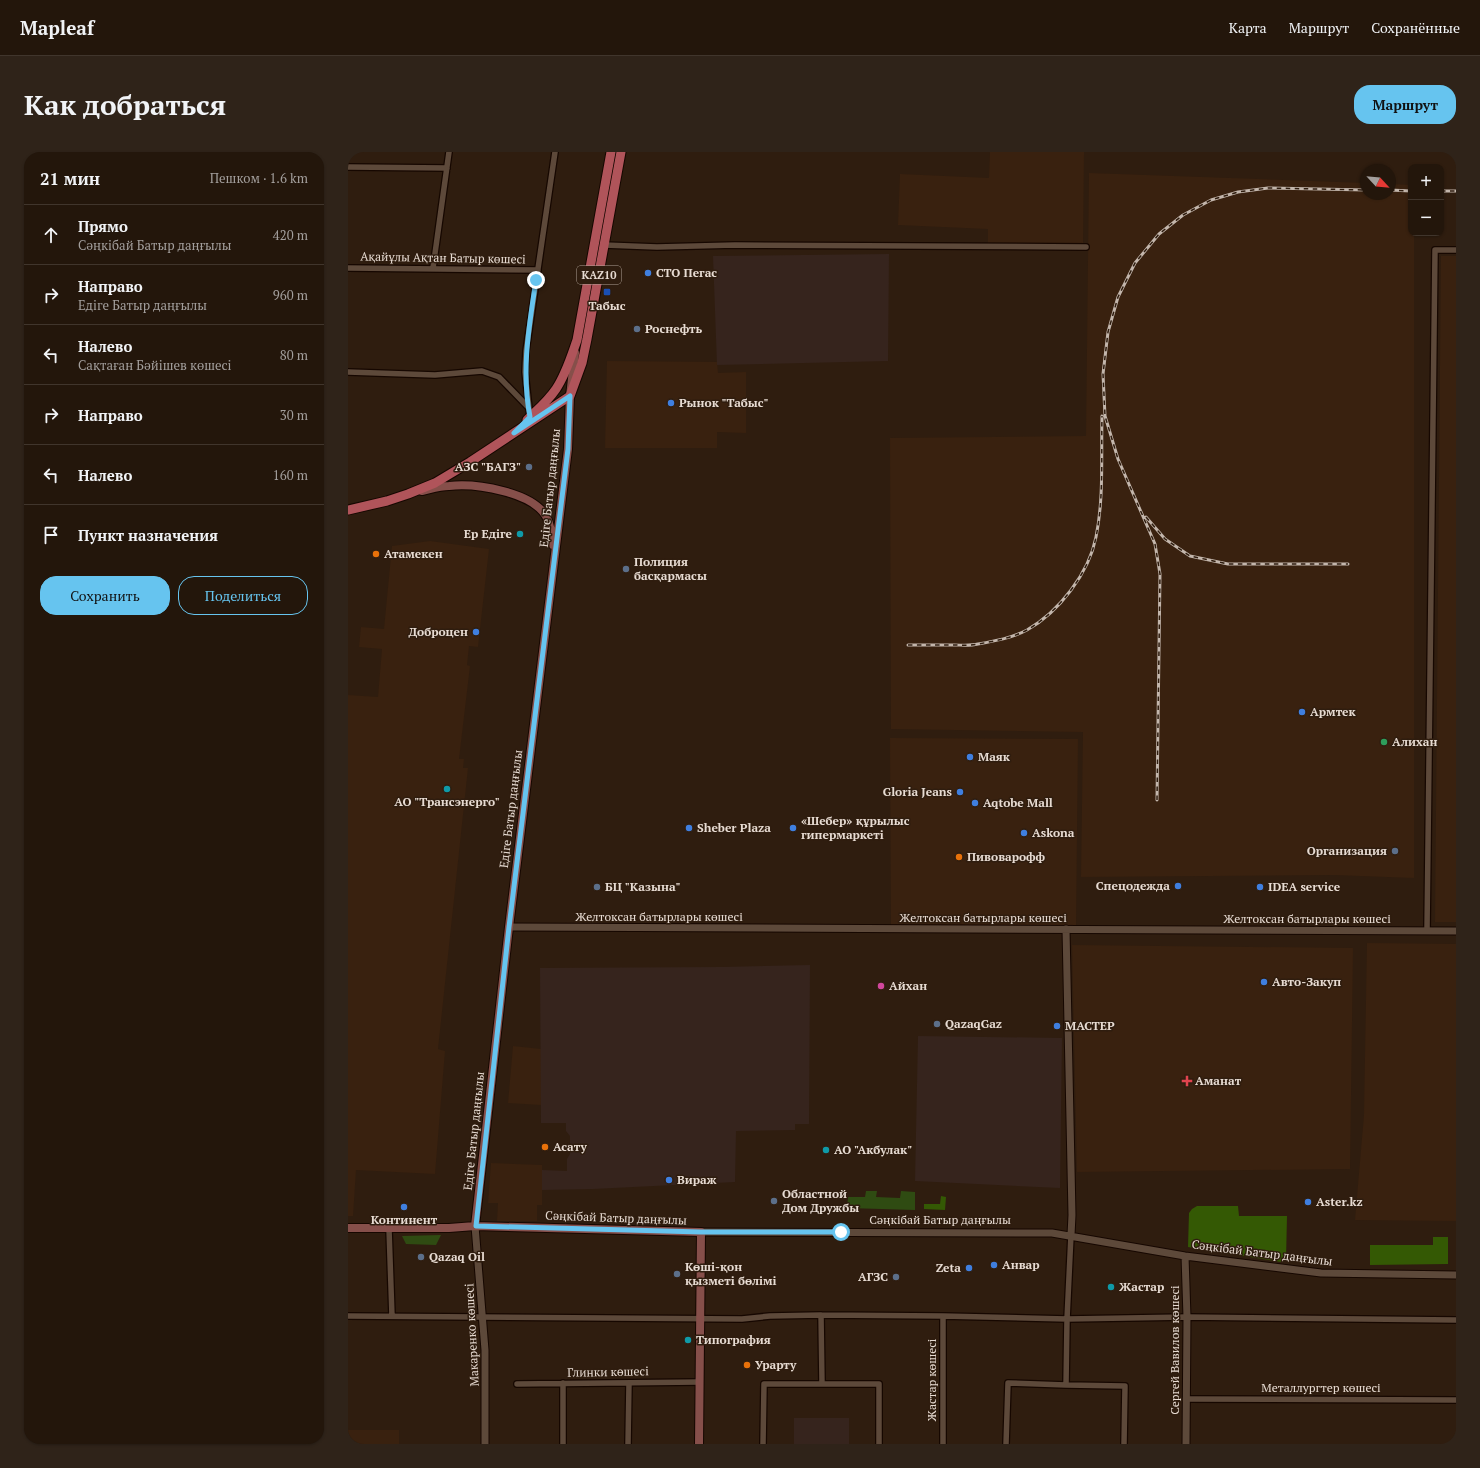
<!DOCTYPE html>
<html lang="ru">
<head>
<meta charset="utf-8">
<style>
	:root { --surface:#23160b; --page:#2f2319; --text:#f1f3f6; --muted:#a39f9d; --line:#40352c; --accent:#66c4ef }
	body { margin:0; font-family:"PT Serif",serif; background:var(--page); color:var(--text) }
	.controls { position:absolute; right:12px; top:12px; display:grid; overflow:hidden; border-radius:8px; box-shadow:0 1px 3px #0004 }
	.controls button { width:36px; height:36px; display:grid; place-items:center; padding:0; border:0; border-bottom:1px solid var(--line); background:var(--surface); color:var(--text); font:20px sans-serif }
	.compass { position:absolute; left:1012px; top:12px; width:36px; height:36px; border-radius:50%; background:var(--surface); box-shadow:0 1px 3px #0004; rotate:116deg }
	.stop { position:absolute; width:12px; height:12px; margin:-9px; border:3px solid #66c4ef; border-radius:50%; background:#fff }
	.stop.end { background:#66c4ef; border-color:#fff; box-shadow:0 1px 4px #0008 }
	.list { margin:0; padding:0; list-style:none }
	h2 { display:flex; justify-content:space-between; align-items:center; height:52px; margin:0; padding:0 16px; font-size:17px }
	h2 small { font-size:13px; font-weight:400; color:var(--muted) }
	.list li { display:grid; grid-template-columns:26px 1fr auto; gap:12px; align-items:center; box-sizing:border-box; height:60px; padding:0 16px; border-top:1px solid var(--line) }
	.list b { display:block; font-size:15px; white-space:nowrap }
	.list p { margin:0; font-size:13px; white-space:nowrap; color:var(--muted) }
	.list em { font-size:13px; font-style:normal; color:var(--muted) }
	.actions { display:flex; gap:8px; padding:12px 16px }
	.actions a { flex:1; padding:9px 0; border:1px solid var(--accent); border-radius:16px; text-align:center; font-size:14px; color:var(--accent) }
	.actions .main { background:var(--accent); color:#111 }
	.icon { flex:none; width:22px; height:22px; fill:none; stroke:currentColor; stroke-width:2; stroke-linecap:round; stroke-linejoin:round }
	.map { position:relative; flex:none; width:1108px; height:1292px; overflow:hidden; border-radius:16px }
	header { display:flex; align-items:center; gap:24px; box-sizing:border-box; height:56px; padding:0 20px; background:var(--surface); border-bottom:1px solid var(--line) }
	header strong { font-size:19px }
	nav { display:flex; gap:22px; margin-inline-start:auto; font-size:14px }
	.intro { display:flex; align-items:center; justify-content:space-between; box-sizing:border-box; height:96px; padding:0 24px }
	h1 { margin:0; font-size:28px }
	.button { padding:10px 18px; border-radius:16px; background:var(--accent); color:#111; font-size:14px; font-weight:700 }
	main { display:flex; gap:24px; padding:0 24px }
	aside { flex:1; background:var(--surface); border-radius:16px; box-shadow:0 1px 3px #0004 }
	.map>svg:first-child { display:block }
	.built { fill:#39210f }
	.industrial { fill:#36241d }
	.green { fill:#2f4b12 }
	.forest { fill:#345904 }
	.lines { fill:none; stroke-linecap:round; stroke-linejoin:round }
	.minor-casing { stroke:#160700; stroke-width:8 }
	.tertiary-casing { stroke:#160700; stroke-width:9 }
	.secondary-casing { stroke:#160700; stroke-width:10 }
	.primary-casing { stroke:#160700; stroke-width:11 }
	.minor { stroke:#5d493a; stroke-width:5.5 }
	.tertiary { stroke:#5d493a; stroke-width:7 }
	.secondary { stroke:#864f4a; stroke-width:8 }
	.primary { stroke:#b0545a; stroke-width:9 }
	.rail-casing { stroke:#c3b6ac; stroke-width:3 }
	.rail { stroke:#2f1d0f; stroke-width:1.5; stroke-dasharray:4.5; stroke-linecap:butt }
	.route { stroke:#66c4ef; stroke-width:5 }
	.shop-dot { fill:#3f7fe0; stroke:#2f1d0f; stroke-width:1.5 }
	.transit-dot { fill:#1a4fb4; stroke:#2f1d0f; stroke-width:1.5 }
	.service-dot { fill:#5c6f8a; stroke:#2f1d0f; stroke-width:1.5 }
	.culture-dot { fill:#0f9aa8; stroke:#2f1d0f; stroke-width:1.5 }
	.food-dot { fill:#e8710a; stroke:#2f1d0f; stroke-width:1.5 }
	.leisure-dot { fill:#2e9e5b; stroke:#2f1d0f; stroke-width:1.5 }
	.hotel-dot { fill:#d1479c; stroke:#2f1d0f; stroke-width:1.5 }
	.health-dot { fill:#e0444e; stroke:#2f1d0f; stroke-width:1.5 }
	.labels { text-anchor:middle; stroke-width:3; stroke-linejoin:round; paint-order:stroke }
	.shield { fill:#2f1d0f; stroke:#b0a298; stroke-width:1 }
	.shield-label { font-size:11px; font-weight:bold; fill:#e7dbd2 }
	.street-label { font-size:12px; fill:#e7dbd2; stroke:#2f1d0f }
	.poi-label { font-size:12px; font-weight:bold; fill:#e7dbd2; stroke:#2f1d0f; text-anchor:start }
</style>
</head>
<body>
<header>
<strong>Mapleaf</strong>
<nav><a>Карта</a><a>Маршрут</a><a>Сохранённые</a></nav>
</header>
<div class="intro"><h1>Как добраться</h1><a class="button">Маршрут</a></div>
<main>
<aside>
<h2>21 мин<small>Пешком · 1.6 km</small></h2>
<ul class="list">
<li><svg class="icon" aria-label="ahead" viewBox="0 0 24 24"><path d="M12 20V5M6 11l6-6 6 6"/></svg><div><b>Прямо</b><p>Сәңкібай Батыр даңғылы</p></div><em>420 m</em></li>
<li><svg class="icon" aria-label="right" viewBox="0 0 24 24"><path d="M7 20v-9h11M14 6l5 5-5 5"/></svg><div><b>Направо</b><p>Едіге Батыр даңғылы</p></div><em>960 m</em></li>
<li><svg class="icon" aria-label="left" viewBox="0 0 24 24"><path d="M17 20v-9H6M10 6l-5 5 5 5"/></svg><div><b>Налево</b><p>Сақтаған Бәйішев көшесі</p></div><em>80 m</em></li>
<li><svg class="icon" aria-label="right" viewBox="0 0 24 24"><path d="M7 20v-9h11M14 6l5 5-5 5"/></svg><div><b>Направо</b></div><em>30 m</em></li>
<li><svg class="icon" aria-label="left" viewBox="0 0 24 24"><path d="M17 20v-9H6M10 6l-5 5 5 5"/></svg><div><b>Налево</b></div><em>160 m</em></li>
<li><svg class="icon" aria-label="arrive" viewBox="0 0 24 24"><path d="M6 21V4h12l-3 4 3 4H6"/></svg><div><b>Пункт назначения</b></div></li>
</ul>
<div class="actions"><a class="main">Сохранить</a><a>Поделиться</a></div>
</aside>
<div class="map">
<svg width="1108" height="1292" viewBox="0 0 1108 1292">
	<rect width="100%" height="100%" fill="#2f1d0f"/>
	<path class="built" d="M642,0H736L735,94L640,92V77L550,73L552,22L641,26Z
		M741,21L1018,31V42H1042V32L1063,33V81H1066V726L986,723L733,725L735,580L543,577L542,286L738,284Z
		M1093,104H1108V770H1087Z
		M259,209L369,210L370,221L398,220V281L369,280V296H257Z
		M82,389L141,397L130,495L121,494L119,513L122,514L111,607H116L115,616H120L90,897L97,899L87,1022L8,1018L5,1064H0V543L30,545L34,497L11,495L13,475L36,477L44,394Z
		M542,586L730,587L728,773L543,774Z
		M1019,791L1108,792V1069L1007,1068L1016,963Z
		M724,793L1005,796L1002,1017L729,1020Z
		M165,894L193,897V953L160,951Z
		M143,1011L194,1013V1053H189V1069H149L150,1051H140Z
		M0,1278H51V1292H0Z"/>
	<path class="industrial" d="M541,102L540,209L369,213L365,104Z
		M462,813L461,972H447V978L388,979L387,1030L245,1037L194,1038V1018L219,1019V1007L222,1002V984L218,979V971H193L192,816L374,815Z
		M570,884L714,886L712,1036L567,1029Z
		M446,1266H501V1292H446Z"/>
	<path class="green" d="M518,1039H529L528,1045L552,1046L553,1039L567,1040V1058L499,1056L500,1045H517Z
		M93,1083L88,1093L58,1092L54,1084Z"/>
	<path class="forest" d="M593,1044L598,1045L597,1058L576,1057V1052H592Z
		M849,1054H890L891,1064H939L938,1108L933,1110L840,1095L841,1061L844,1057Z
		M1085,1085H1100V1112L1022,1113V1093H1085Z"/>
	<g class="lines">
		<g class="minor-casing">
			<path id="minor" d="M0,15L99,16
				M256,93L309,95L387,93L738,95
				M0,116L190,118
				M85,116L101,0
				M0,220L87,223L134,219L151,225L180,255
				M182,265L177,220L178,199L207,0
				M1079,778L1087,98H1108
				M41,1077L44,1164
				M723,1083L719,1167L718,1233L777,1234L776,1292
				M473,1163L474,1232H531V1292
				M0,1164L394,1167L422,1164L473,1163L595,1164L719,1167L839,1165L1108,1168
				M215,1231V1292
				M169,1232L352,1230
				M838,1247L1108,1248
				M280,1292L281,1231
				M415,1292L416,1232H474
				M595,1292V1164
				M658,1292L660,1231L718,1233"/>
		</g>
		<g class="tertiary-casing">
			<path id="tertiary" d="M161,775L1108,779
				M718,777L724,1063L723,1083
				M127,1074L137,1198V1292
				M353,1080L704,1081L837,1104L973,1121L1108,1123
				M837,1104L839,1165L838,1292"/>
		</g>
		<g class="secondary-casing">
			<path id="secondary" d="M74,339C83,337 92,334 101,334C128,331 186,340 199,366C203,374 204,385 205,393
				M127,1074L161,775L220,297L222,244L227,201
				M0,1076H101L127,1074L353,1080L351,1292"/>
		</g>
		<g class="primary-casing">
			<path id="primary" d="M179,268C189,258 200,249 208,237C218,222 223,205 229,188L263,0
				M0,358L39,349L60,342L87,331L122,310L222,244L234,211L239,187L273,0"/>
		</g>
		<use href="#minor" class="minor"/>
		<use href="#tertiary" class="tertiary"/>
		<use href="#secondary" class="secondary"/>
		<use href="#primary" class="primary"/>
		<g class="rail-casing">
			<path id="rail" d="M1042,38L1063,39
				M1093,39H1108
				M798,365L817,387L842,404L880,412H1000
				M560,493C575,493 591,493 606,493C614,493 622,494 630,492C647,489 664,486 679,478C711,460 741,421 748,385C756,346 753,304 754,264
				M809,648L812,422L807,392L770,307L757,264L755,222L760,180L770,145L787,111L811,82L835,63L863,48L890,40L920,36L1018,38"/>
		</g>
		<use href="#rail" class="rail"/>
	</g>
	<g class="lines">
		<path class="route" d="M188,128C181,175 173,218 182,265L166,281L222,244L220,297L161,775L128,1074L353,1080H493"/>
	</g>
	<g class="shop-dot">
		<circle cx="300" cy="121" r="4"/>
		<circle cx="323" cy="251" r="4"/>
		<circle cx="128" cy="480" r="4"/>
		<circle cx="954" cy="560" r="4"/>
		<circle cx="622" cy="605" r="4"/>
		<circle cx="612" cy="640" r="4"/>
		<circle cx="627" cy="651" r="4"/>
		<circle cx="341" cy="676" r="4"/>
		<circle cx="445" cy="676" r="4"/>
		<circle cx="676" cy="681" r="4"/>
		<circle cx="830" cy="734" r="4"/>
		<circle cx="912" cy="735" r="4"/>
		<circle cx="916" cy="830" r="4"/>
		<circle cx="709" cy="874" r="4"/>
		<circle cx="321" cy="1028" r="4"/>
		<circle cx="960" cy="1050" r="4"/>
		<circle cx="56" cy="1055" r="4"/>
		<circle cx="646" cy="1113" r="4"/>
		<circle cx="621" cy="1116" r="4"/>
	</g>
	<rect class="transit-dot" x="255" y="136" width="8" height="8" rx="2"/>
	<g class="service-dot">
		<circle cx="289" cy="177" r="4"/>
		<circle cx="181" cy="315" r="4"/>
		<circle cx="278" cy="417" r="4"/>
		<circle cx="1047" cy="699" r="4"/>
		<circle cx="249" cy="735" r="4"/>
		<circle cx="589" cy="872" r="4"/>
		<circle cx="426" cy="1049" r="4"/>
		<circle cx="73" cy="1105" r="4"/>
		<circle cx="329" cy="1122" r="4"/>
		<circle cx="548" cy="1125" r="4"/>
	</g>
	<g class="culture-dot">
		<circle cx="172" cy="382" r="4"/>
		<circle cx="99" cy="637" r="4"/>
		<circle cx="478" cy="998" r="4"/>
		<circle cx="763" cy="1135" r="4"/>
		<circle cx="340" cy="1188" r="4"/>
	</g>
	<g class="food-dot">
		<circle cx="28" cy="402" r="4"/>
		<circle cx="611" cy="705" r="4"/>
		<circle cx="197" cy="995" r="4"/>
		<circle cx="399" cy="1213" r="4"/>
	</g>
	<circle class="leisure-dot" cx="1036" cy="590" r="4"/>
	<circle class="hotel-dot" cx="533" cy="834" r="4"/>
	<path class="health-dot" d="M837 923h4v4h4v4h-4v4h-4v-4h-4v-4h4z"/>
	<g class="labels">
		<rect class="shield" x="229" y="114" width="44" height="18" rx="3"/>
		<g class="shield-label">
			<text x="251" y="127">KAZ10</text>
		</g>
		<g class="street-label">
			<text transform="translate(95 106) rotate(1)" y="4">Ақайұлы Ақтан Батыр көшесі</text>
			<text transform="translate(202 336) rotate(-84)" y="4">Едіге Батыр даңғылы</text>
			<text transform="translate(163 657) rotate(-83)" y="4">Едіге Батыр даңғылы</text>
			<text x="311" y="769">Желтоксан батырлары көшесі</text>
			<text x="635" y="770">Желтоксан батырлары көшесі</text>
			<text x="959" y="771">Желтоксан батырлары көшесі</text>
			<text transform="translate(126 979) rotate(-84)" y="4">Едіге Батыр даңғылы</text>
			<text transform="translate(268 1066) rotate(2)" y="4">Сәңкібай Батыр даңғылы</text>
			<text x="592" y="1072">Сәңкібай Батыр даңғылы</text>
			<text transform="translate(914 1101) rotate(7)" y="4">Сәңкібай Батыр даңғылы</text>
			<text transform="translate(124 1183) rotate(-93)" y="4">Макаренко көшесі</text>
			<text transform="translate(827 1198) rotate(-90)" y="4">Сергей Вавилов көшесі</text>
			<text transform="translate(260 1220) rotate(-1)" y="4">Глинки көшесі</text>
			<text transform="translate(584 1228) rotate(-90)" y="4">Жастар көшесі</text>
			<text x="973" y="1240">Металлургтер көшесі</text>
		</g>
		<g class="poi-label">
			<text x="308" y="125">СТО Пегас</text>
			<text x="259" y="158" text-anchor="middle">Табыс</text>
			<text x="297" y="181">Роснефть</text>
			<text x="331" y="255">Рынок "Табыс"</text>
			<text x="173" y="319" text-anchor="end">АЗС "БАГЗ"</text>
			<text x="164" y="386" text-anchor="end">Ер Едіге</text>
			<text x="36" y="406">Атамекен</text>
			<text x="286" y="414">Полиция<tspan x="286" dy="14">басқармасы</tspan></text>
			<text x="120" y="484" text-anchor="end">Доброцен</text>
			<text x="962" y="564">Армтек</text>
			<text x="1044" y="594">Алихан</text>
			<text x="630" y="609">Маяк</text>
			<text x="604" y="644" text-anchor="end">Gloria Jeans</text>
			<text x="99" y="654" text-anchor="middle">АО "Трансэнерго"</text>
			<text x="635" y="655">Aqtobe Mall</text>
			<text x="453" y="673">«Шебер» құрылыс<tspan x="453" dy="14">гипермаркеті</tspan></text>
			<text x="349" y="680">Sheber Plaza</text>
			<text x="684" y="685">Askona</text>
			<text x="1039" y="703" text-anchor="end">Организация</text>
			<text x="619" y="709">Пивоварофф</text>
			<text x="822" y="738" text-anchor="end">Спецодежда</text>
			<text x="257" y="739">БЦ "Казына"</text>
			<text x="920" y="739">IDEA service</text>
			<text x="924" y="834">Авто-Закуп</text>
			<text x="541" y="838">Айхан</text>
			<text x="597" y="876">QazaqGaz</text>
			<text x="717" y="878">МАСТЕР</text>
			<text x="847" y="933">Аманат</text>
			<text x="205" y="999">Асату</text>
			<text x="486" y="1002">АО "Акбулак"</text>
			<text x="329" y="1032">Вираж</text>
			<text x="434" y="1046">Областной<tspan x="434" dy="14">Дом Дружбы</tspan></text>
			<text x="968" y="1054">Aster.kz</text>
			<text x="56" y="1072" text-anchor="middle">Континент</text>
			<text x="81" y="1109">Qazaq Oil</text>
			<text x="654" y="1117">Анвар</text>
			<text x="337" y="1119">Көші-қон<tspan x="337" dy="14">қызметі бөлімі</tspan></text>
			<text x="613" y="1120" text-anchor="end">Zeta</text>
			<text x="540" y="1129" text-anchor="end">АГЗС</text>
			<text x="771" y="1139">Жастар</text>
			<text x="348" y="1192">Типография</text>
			<text x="407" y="1217">Урарту</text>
		</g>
	</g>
</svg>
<div class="controls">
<button>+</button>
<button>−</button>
</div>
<svg class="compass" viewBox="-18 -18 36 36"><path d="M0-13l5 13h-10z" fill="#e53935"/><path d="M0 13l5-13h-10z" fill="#a39f9d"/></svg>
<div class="stop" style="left:493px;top:1080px"></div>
<div class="stop end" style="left:188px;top:128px"></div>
</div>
</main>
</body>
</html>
